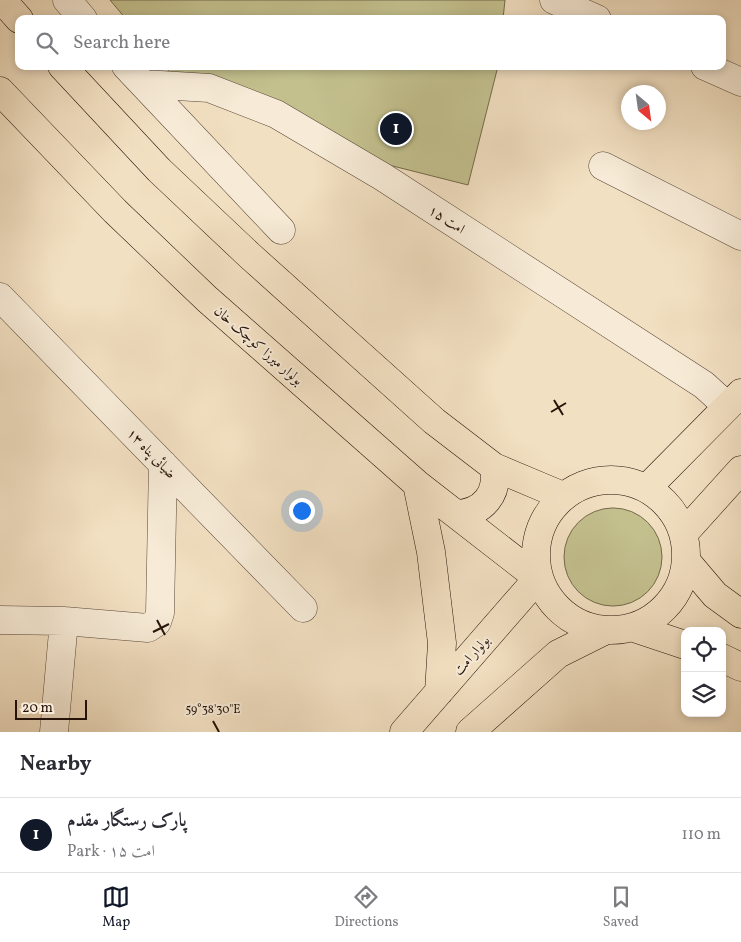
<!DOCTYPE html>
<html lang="en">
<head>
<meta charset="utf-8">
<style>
	:root { --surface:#fff; --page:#f7f7f7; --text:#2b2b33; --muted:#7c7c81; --line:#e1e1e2; --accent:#111827 }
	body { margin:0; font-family:Vollkorn,Amiri,serif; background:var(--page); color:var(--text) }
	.controls { position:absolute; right:15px; bottom:15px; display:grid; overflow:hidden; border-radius:10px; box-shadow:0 2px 8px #0003 }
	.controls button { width:45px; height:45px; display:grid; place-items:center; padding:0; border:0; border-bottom:1px solid var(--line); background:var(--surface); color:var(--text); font:25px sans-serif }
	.compass { position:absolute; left:621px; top:85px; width:45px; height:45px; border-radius:50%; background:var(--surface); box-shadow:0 2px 8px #0003; rotate:151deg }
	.scale { position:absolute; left:15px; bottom:12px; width:72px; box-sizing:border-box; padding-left:5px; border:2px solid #26140b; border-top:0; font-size:14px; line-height:18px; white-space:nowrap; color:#26140b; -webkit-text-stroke:4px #f7ebd7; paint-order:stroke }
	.you { position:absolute; left:301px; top:510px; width:18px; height:18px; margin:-12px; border:4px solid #fff; border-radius:50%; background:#1a73e8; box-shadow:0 0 0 8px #1a73e833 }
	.badge { display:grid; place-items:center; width:32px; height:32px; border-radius:50%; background:var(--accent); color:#fff; font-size:16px; font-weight:700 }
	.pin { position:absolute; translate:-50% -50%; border:2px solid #fff; box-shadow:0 1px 5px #0006 }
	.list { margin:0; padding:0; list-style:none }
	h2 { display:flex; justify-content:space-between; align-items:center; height:65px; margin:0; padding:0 20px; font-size:21px }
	h2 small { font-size:16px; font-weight:400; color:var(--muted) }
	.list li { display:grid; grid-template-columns:32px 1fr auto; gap:15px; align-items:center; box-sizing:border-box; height:75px; padding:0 20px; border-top:1px solid var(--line) }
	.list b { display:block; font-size:19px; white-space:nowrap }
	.list p { margin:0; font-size:16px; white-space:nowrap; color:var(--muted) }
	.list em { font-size:16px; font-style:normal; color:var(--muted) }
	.icon { flex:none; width:28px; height:28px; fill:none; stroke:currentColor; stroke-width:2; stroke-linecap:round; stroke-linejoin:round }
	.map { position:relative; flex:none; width:741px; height:732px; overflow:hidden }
	.search { position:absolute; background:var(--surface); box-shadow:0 2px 8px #0003; left:15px; right:15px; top:15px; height:55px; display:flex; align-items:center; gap:12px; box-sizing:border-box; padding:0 18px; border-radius:10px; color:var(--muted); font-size:19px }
	.sheet { height:140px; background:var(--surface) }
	nav { display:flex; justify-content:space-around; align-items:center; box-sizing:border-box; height:70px; border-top:1px solid var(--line); background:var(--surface); font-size:14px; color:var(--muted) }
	nav a { display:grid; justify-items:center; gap:2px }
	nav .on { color:var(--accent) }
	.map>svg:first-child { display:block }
	.green { fill:#c3c08e; stroke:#746a4c }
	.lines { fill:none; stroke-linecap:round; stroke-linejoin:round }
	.minor-casing { stroke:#594739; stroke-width:29 }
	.major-casing { stroke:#26140b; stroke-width:29 }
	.minor { stroke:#f7ebd7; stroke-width:28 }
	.major { stroke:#f2e0c2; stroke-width:28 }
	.ticks { fill:none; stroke:#26140b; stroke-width:2 }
	.labels { text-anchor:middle; stroke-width:4; stroke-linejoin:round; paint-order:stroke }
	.street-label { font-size:14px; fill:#26140b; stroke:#f7ebd7 }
	.ticks-label { font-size:12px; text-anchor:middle; fill:#26140b; stroke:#f7ebd7; stroke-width:4; stroke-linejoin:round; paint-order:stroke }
</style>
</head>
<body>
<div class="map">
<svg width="741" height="732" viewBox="0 0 741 732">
	<rect width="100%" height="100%" fill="#f2e0c2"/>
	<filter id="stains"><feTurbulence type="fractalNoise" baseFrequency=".004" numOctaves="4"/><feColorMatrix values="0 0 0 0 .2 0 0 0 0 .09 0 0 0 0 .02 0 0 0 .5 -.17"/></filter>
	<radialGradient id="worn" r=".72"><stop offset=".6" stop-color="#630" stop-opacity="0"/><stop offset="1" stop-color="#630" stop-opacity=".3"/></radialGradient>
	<path class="green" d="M110,0H505L503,19H126Z
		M165,66H498L468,185L361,158L170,73Z
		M564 557a49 49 0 1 1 98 0a49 49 0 1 1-98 0Z"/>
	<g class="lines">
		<g class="minor-casing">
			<path id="minor" d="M67,0L83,19
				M554,0L597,19
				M126,66L281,230
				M705,66L741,82
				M144,84L209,88L276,114L383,177L704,385L727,406
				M603,166L741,236
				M0,297L303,608
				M0,620L64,621L148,628L157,622L160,613L163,464
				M54,732L64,621"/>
		</g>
		<g class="major-casing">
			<path id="major" d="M2,0L19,19
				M62,66L159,170L249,255L434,421L494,467L563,496
				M0,91L115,211L207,299L417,484L538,578
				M536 555a75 75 0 1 1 150 0a75 75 0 1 1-150 0Z
				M417,484L431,552L442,643L439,692
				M647,488L741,393
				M456,514C483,513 499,494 494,467
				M684,533L741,470
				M687,562L715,595L741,614
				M634,628L685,645
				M722,658L741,667
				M404,732L538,578
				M470,732L558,654L604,631"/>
		</g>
		<use href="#minor" class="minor"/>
		<use href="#major" class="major"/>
	</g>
	<path class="ticks" d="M554,400L563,415M551,412L566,403M157,620L165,635M153,632L169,624M213,721L219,732"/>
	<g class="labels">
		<g class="street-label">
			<text transform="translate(447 219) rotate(33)" y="5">امت ۱۵</text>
			<text transform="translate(259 345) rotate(41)" y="5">بولوار میرزا کوچک خان</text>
			<text transform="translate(152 453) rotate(46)" y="5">ضیائی پناه ۱۳</text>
			<text transform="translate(471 655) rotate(-49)" y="5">بولوار امت</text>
		</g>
	</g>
	<g class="ticks-label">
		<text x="213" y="713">59°38'30"E</text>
	</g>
	<rect width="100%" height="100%" filter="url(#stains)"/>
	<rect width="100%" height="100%" fill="url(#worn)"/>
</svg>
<div class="controls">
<button><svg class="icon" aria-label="locate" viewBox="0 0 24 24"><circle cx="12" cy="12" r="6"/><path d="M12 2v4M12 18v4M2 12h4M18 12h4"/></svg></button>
<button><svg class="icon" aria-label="layers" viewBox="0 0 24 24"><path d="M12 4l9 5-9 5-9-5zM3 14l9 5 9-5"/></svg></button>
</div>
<svg class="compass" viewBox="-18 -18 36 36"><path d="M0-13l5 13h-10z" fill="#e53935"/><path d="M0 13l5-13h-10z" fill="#7c7c81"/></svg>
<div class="scale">20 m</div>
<div class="you"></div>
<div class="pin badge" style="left:396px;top:129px">1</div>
<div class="search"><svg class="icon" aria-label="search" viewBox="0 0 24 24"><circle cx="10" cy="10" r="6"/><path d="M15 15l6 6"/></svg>Search here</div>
</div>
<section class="sheet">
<h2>Nearby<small></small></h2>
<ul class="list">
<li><span class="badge">1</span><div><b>پارک رستگار مقدم</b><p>Park · امت ۱۵</p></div><em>110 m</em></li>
</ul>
</section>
<nav>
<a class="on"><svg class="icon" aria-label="map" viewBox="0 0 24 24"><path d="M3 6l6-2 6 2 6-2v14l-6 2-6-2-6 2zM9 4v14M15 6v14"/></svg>Map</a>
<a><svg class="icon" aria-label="directions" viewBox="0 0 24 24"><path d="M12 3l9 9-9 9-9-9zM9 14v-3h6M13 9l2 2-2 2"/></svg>Directions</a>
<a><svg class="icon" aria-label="saved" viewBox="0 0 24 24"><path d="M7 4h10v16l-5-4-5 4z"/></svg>Saved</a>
</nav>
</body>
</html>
